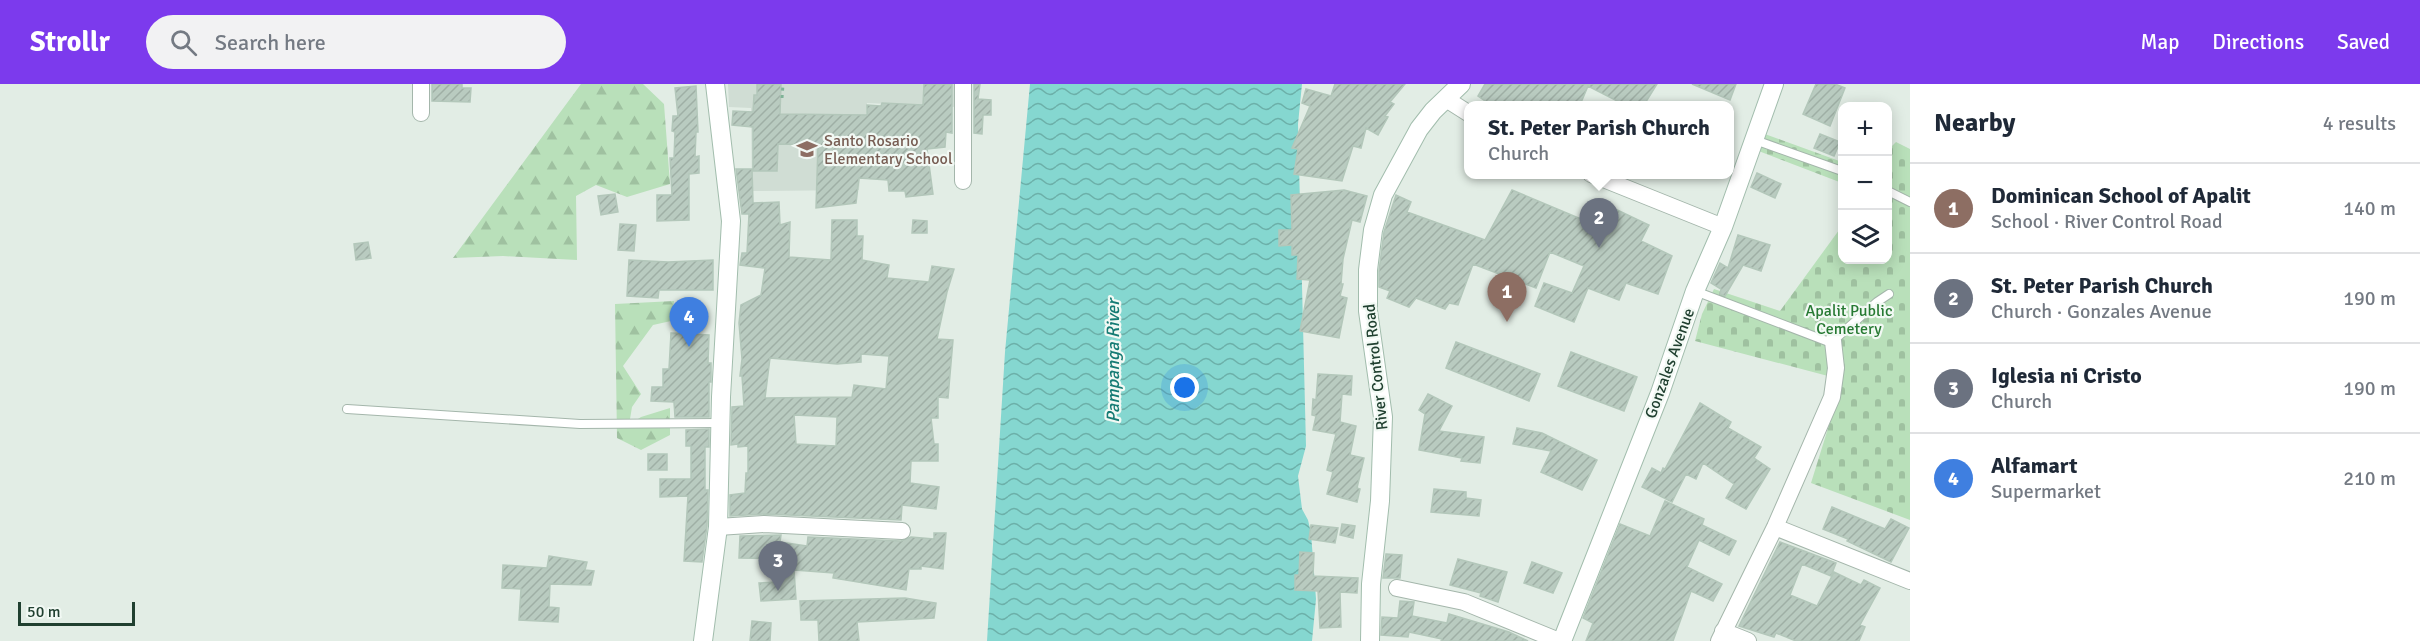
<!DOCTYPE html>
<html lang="en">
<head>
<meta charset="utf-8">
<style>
	:root { --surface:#fff; --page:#f2f2f3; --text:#1f2937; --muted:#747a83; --line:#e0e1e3; --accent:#7c3aed }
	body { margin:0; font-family:Signika,sans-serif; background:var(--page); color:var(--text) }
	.controls { position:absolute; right:18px; top:18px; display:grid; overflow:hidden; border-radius:12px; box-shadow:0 3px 15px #0003 }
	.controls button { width:54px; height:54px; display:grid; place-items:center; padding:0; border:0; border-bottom:2px solid var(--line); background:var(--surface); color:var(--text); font:30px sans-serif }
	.scale { position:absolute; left:18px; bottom:15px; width:117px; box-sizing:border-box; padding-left:6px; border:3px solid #204030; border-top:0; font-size:16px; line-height:21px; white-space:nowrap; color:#204030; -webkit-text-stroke:4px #f2f9f4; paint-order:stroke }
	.you { position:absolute; left:1185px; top:304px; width:21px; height:21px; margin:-15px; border:4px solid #fff; border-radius:50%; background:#1a73e8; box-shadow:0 0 0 9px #1a73e833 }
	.badge { display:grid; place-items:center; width:39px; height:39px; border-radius:50%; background:var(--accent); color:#fff; font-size:20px; font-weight:700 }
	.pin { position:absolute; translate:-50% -50px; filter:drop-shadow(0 2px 3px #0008) }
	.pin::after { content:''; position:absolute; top:32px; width:21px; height:18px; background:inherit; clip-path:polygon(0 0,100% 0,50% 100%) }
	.popup { position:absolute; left:1464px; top:17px; width:270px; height:78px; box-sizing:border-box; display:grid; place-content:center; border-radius:12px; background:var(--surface); filter:drop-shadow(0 2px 4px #0005); font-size:20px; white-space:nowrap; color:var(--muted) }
	.popup b { font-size:22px; color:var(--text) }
	.popup::after { content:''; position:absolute; left:50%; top:100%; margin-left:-12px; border:12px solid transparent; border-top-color:var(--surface) }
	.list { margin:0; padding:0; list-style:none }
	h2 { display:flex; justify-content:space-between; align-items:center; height:78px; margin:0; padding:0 24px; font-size:26px }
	h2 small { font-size:20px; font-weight:400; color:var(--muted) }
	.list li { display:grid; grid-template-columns:39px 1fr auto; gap:18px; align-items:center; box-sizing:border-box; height:90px; padding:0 24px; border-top:2px solid var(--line) }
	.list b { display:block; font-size:22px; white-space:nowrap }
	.list p { margin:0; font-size:20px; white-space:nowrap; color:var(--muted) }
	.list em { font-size:20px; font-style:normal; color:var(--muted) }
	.icon { flex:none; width:33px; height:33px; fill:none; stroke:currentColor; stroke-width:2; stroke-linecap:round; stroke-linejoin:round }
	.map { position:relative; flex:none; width:1910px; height:557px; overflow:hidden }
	header { display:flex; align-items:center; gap:36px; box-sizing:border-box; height:84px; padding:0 30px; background:var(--accent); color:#fff }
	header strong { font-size:28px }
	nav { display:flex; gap:33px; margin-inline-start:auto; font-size:21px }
	.search { width:420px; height:54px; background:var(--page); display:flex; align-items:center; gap:15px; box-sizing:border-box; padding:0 21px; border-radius:33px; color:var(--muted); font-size:22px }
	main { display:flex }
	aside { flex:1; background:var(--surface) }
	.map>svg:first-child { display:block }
	.built { fill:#d0ddd4 }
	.forest { fill:url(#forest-firs) }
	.cemetery { fill:url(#cemetery-stones) }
	.water { fill:url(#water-waves) }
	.building { fill:url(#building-hatch); stroke:#b3c7ba; stroke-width:1.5; fill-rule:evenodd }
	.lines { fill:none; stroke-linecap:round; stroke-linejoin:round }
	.lane-casing { stroke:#a4b6ab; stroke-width:10 }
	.street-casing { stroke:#a4b6ab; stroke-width:18 }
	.secondary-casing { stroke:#a2bdad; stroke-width:20 }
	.path { stroke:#7fb397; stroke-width:3; stroke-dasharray:3 4.5; stroke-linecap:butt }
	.lane { stroke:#fff; stroke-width:8 }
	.street { stroke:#fff; stroke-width:16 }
	.secondary { stroke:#fff; stroke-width:18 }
	.labels { text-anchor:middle; stroke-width:4.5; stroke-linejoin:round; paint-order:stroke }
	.education-label { font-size:16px; fill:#785e54; stroke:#f2f9f4; text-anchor:start }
	.park-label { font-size:16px; fill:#277a33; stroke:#f2f9f4 }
	.street-label { font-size:16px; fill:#204030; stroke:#f2f9f4 }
	.water-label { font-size:18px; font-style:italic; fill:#157b74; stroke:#f2f9f4 }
</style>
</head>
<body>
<header>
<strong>Strollr</strong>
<div class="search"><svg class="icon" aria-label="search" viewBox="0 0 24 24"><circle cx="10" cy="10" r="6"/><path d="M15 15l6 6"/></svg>Search here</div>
<nav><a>Map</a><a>Directions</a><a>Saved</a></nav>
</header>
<main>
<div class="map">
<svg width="1910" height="557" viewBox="0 0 1910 557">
	<defs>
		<pattern id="forest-firs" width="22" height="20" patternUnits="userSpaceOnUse" patternTransform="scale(1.5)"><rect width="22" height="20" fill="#b9e0ba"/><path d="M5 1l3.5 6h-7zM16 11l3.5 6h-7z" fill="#9fc1a0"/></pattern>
		<pattern id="cemetery-stones" width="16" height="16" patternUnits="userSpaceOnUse" patternTransform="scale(1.5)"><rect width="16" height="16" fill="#b9e0ba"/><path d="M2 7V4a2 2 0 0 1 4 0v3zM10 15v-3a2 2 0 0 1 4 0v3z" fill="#9fc1a0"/></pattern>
		<pattern id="water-waves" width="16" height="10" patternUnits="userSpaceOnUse" patternTransform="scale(1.5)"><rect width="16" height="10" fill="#85d7d0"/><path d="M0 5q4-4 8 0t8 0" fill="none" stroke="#6cb0a9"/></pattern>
		<pattern id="building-hatch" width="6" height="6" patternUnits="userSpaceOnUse" patternTransform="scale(1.5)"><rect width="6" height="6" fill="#b9cbc0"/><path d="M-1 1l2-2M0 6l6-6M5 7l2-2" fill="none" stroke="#9fafa5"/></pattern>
	</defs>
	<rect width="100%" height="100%" fill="#e2ede5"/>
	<path class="built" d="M728,0H959L956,23L867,19L859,106L752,107L751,24L729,23Z"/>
	<path class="forest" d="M581,0H643L664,20L670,100L627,113L596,101L576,112L577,176L503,172L453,174Z
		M674,217L671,237L653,241L623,282L641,310L632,323L629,341L641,333L670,324V351L641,366L617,354L615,220Z"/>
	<path class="cemetery" d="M1762,49L1842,78V99L1756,66Z
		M1896,58L1910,65V436L1811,399L1843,296L1695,257L1702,230L1714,205L1780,227L1842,142V176H1888V66Z"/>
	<path class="water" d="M1030,0H1302L1298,40L1306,362L1298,392L1302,425L1308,436L1311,449L1316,515L1312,557H987L1005,268Z"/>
	<path class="building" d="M432,0H462V4H471L470,18L432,17Z
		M757,0H781L780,30L867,31V21L881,22L882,19L923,21L924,0H952V49L946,48L945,63L927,65L933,110L906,113L905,107H889L888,96L859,94L856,119L816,124L818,61L778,60L777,87H753V43L732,41L733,27L753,28L754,11H757Z
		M974,0H980L978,15L991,16V31H983L982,50L974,49Z
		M1335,0H1405L1390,18L1394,20L1385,32L1388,33L1378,51L1366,44L1361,64L1353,62L1342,97L1294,90L1298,65L1292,64L1310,22L1302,19L1306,5L1331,12Z
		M1485,0H1657L1644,21H1625L1588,2L1580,21H1491L1478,12Z
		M1692,0H1736L1730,16Z
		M1816,0H1835L1845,4L1830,42L1803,30Z
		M696,2L698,48H696L695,73L699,72V89L689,90V136L657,137V111H672L670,74H674L675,48L672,47L673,32H678L675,4Z
		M1820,50L1840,58L1834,72L1814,64Z
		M736,85H752L753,119L779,118L780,141L790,138L789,173L831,176L832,136H857V152H863L862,176L889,181L887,194L929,198L932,182L954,185L947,208L937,255L953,256L948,314L938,313V334H931L934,360H938V377H911L910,399L939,403L936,425L902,421L901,436L765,430L730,432V411L745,409L746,389H748V362L738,363V360L731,361L732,323L744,322L742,292H740L742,275L739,239L741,221L761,211L765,184L740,181L742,169H747L749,130H742ZM861,270L889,272L886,305L854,301L852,313L765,314L770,274L837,280L861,278ZM794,331L837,333L836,362L796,360Z
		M1757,89L1781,100L1775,114L1751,103Z
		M1344,106L1367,112L1360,138L1352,136L1343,175L1341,200H1343L1340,212L1347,214L1339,254L1300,247L1310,196L1297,195L1298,171H1292V161L1279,162V146H1292L1291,111Z
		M1512,106L1600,143L1609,122L1649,141L1641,157L1672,172L1658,210L1626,199L1619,216L1588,204L1574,238L1535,222L1544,199L1572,209L1584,182L1550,168L1536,204L1473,180L1458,221L1449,219L1445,225L1416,214L1409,223L1387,214L1390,207L1379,203V187L1384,148L1396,111L1411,118L1407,128L1485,156Z
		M615,110L618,128L601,131L598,112Z
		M913,136L927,137V149H912Z
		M620,140L636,141L634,167L618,166Z
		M1738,151L1770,161L1761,187L1743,181L1725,212L1720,210L1721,205L1711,199L1720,179L1728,184Z
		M368,158L371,174L356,176L354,160Z
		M629,176L668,178L713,176V206H659L658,214L627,212Z
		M671,249L709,251L708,279H711V298H709V333H675L674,318L651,317L652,303H663V285H669Z
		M1456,258L1540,290L1529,317L1446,284Z
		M1571,268L1637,293L1624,327L1558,302Z
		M1318,290L1352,292L1351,311L1342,310L1340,338L1356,342L1350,371L1364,374L1357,404L1360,405L1357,418L1327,410L1333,388L1327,386L1336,350L1313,346L1316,332L1312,331L1313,315L1316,316Z
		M1428,310L1452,322L1439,347L1484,353L1480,379L1461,377L1462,374L1419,366L1425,330L1419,326Z
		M1700,319L1731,338L1728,344L1761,363L1754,374L1770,385L1746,425L1726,414L1734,400L1703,379L1696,395L1686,390L1672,418L1642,403L1652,384L1661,389L1663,384L1665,385Z
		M1517,344L1542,349L1597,376L1582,406L1541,388L1551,367L1513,360Z
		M709,345V363H705V406H708L707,442L702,478L684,477L688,412L660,413V395H691V362H686V346Z
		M648,370H667V386H648Z
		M1434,405L1466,408V414L1481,416L1479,432L1431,428Z
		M1665,417L1704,435L1702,441L1736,457L1729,471L1699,456L1687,483L1722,500L1713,517L1691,507L1673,557H1586L1593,539L1583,534L1620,440L1650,452Z
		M1832,423L1885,445L1891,435L1909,444L1891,478L1847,457L1848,455L1823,445Z
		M1342,440L1355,442L1353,454L1340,451Z
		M1311,441L1338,444L1335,459L1309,455Z
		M934,449H946L943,485L921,482V485H909L906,506L833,494L834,489L794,486L796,515L761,517L759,499L778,498L780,475L739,474L740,452L781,451L780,458L807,462L808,453L901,457L911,453L934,455Z
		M1780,458L1836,479L1831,492L1802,480L1790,511L1817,522L1834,488L1861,501L1864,496L1880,504L1860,541L1865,543L1859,557H1796L1776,549L1774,553L1739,542Z
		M1300,468L1314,469L1313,492L1358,494L1357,509L1340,508L1341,543L1320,544L1318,507L1295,506V491H1299Z
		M1386,470L1402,471L1400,494H1383Z
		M549,472L587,478L585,486L594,487L591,501L550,500L549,523L559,524L558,538L519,536L521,505L502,504L503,481L547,484Z
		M1458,475L1507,488L1498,518L1480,512L1481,509L1450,501Z
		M1532,478L1562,489L1553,509L1524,499Z
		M905,514L936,519L934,534L857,538L859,557H819L818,536H801L800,517Z
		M1400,517L1414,518L1412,532L1447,539L1449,530L1509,548L1528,557H1441L1442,555L1409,548L1408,553L1381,551L1382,533L1398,534Z
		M752,537L771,539L770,557H750Z"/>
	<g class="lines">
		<g class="lane-casing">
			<path id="lane" d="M1755,56L1842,87
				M1888,107L1910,118
				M1695,207L1829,258L1833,257L1877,218L1889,210
				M347,325L580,340L720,339"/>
		</g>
		<g class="street-casing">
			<path id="street" d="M963,0V97
				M1446,15L1468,29
				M421,29V0
				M1591,90L1723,143
				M718,443L764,440L902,447
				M1775,443L1910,497
				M1397,504L1464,518L1559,557
				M1723,547L1748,557
				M1719,557L1775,443L1832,313L1836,284L1833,257"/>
		</g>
		<g class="secondary-casing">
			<path id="secondary" d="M703,557L718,443L721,313L731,137L715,0
				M1370,557L1371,500L1380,417L1383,333L1368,227V186L1373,146L1383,111L1419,45L1433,27L1461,0
				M1562,557L1660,309L1695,207L1723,143L1774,0"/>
		</g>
		<path class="path" d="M782,14L783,0"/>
		<use href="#lane" class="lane"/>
		<use href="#street" class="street"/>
		<use href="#secondary" class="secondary"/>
	</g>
	<defs>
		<g id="school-bare" transform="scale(1.62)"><path d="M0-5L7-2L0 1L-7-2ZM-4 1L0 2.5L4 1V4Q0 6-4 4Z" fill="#8d6e63" stroke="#f2f9f4" stroke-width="2.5" paint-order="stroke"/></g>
	</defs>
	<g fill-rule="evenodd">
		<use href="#school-bare" x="807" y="65"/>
	</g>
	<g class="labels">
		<g class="education-label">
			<text x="824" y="62">Santo Rosario<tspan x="824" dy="18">Elementary School</tspan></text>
		</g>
		<g class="park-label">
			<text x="1849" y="232">Apalit Public<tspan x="1849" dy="18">Cemetery</tspan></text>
		</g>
		<g class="street-label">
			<text transform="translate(1669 279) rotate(-70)" y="6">Gonzales Avenue</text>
			<text transform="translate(1375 283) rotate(-96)" y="6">River Control Road</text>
		</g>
		<g class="water-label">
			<text transform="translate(1113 277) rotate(-90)" y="6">Pampanga River</text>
		</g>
	</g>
</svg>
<div class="controls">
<button>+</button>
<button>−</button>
<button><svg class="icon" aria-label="layers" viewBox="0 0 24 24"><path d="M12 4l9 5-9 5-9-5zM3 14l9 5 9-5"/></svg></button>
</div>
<div class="scale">50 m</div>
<div class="you"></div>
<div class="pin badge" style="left:1507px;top:238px;background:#8d6e63">1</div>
<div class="pin badge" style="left:1599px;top:164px;background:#6b7280">2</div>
<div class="popup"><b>St. Peter Parish Church</b>Church</div>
<div class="pin badge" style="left:778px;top:507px;background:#6b7280">3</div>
<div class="pin badge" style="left:689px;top:263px;background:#3f7fe0">4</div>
</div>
<aside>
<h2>Nearby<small>4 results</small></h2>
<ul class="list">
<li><span class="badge" style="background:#8d6e63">1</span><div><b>Dominican School of Apalit</b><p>School · River Control Road</p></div><em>140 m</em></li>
<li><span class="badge" style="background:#6b7280">2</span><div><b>St. Peter Parish Church</b><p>Church · Gonzales Avenue</p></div><em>190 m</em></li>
<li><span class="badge" style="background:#6b7280">3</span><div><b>Iglesia ni Cristo</b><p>Church</p></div><em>190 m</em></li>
<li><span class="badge" style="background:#3f7fe0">4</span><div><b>Alfamart</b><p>Supermarket</p></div><em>210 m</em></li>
</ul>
</aside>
</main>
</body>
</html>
